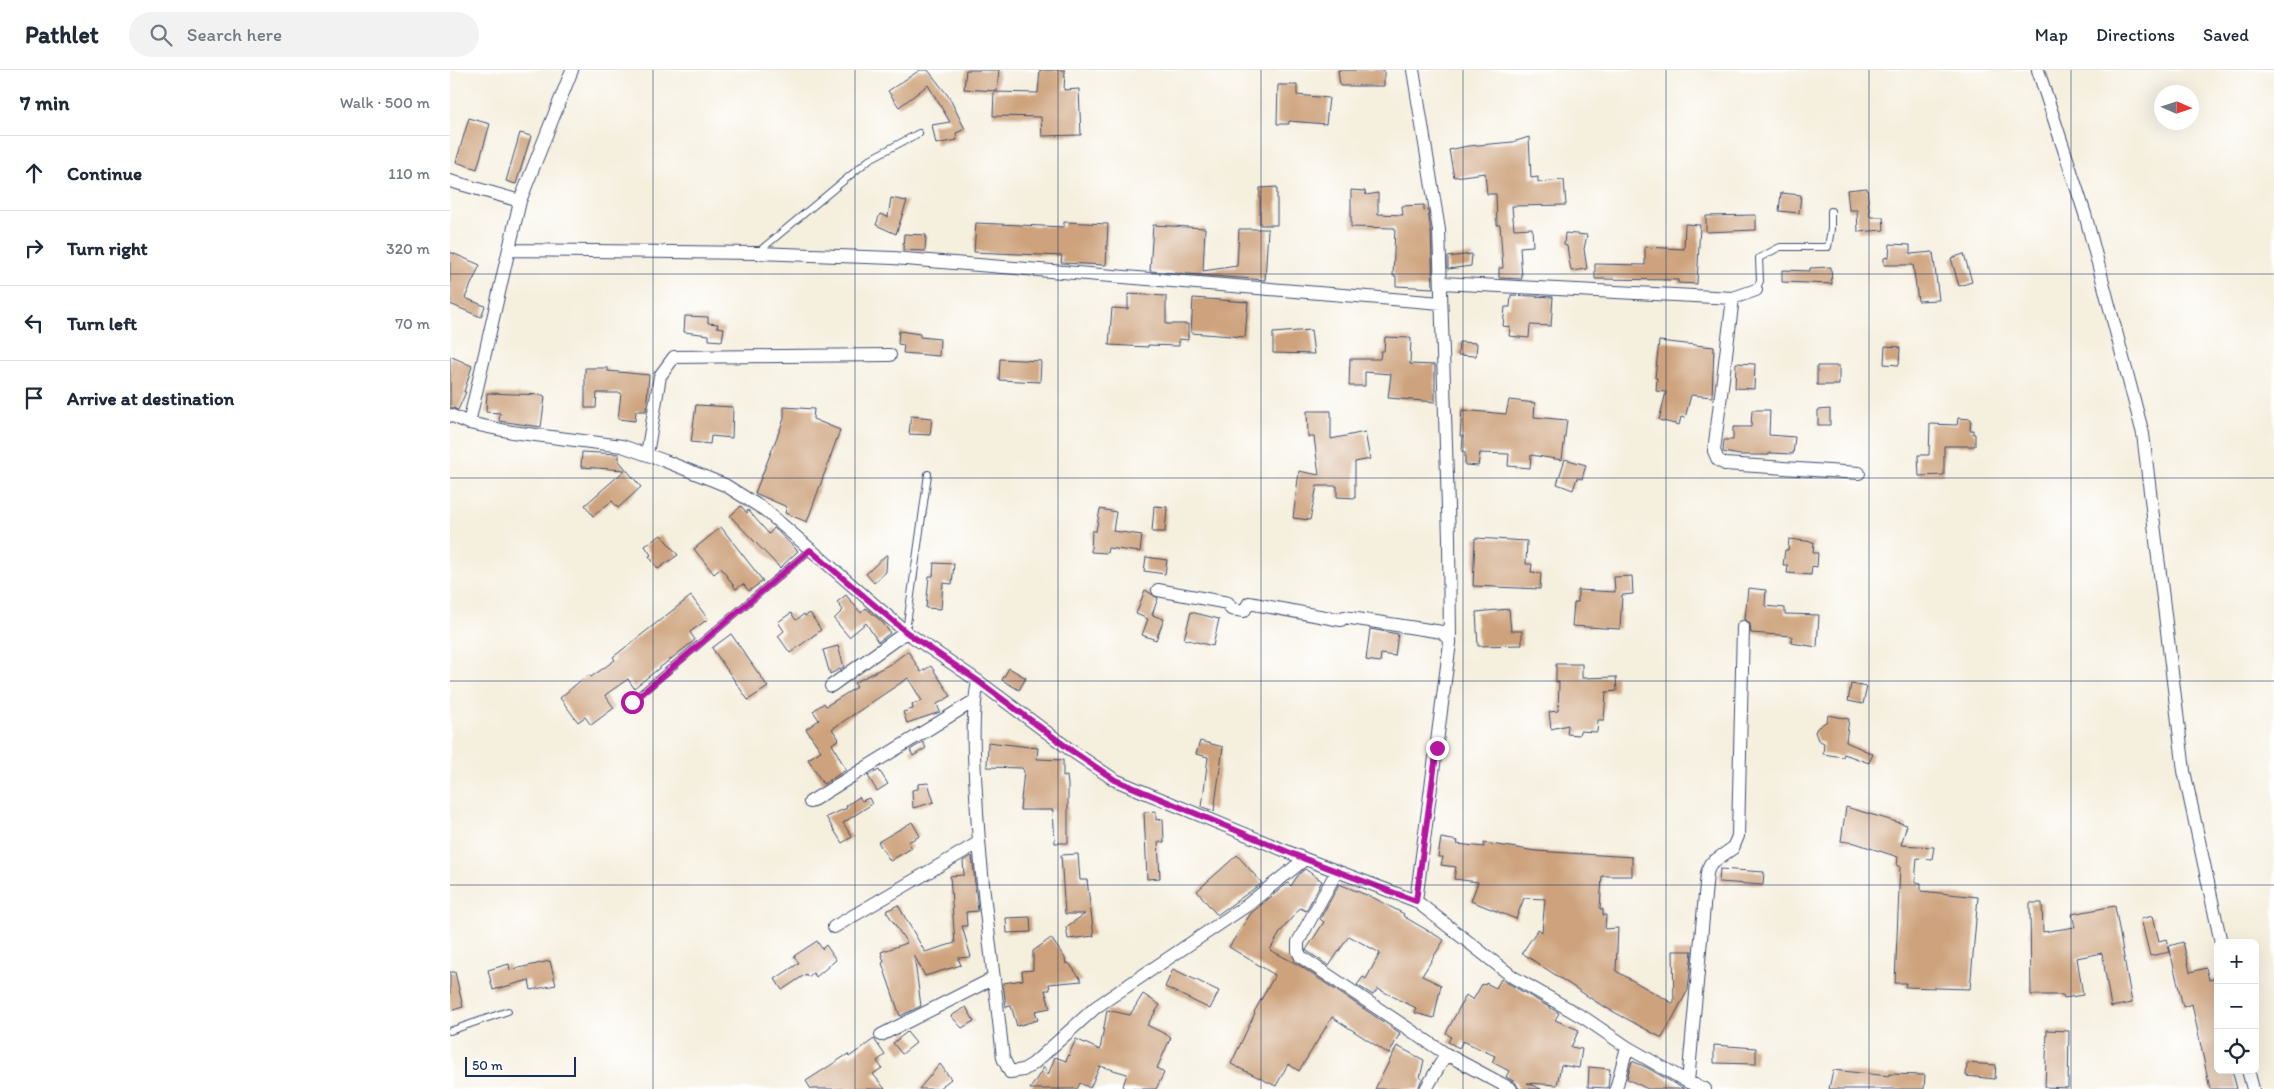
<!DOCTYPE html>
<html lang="en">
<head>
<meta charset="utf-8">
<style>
	:root { --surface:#fff; --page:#f2f2f3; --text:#1f2937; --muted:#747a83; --line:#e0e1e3 }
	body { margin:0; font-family:Itim,sans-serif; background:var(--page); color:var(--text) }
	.controls { position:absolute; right:15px; bottom:15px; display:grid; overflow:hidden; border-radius:8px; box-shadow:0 5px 20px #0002 }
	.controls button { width:45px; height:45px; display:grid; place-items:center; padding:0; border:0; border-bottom:1px solid var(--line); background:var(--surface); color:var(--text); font:25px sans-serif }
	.compass { position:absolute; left:1704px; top:15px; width:45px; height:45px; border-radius:50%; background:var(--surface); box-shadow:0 5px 20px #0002; rotate:93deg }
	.scale { position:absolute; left:15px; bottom:12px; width:111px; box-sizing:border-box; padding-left:5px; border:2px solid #1b2f5e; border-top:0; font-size:14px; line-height:18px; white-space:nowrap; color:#1b2f5e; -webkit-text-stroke:4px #fff; paint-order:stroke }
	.stop { position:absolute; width:15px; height:15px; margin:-11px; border:4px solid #b5179e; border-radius:50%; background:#fff }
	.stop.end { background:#b5179e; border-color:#fff; box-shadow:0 1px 5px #0008 }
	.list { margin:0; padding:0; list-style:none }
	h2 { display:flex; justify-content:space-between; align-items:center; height:65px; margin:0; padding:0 20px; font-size:21px }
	h2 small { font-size:16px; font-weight:400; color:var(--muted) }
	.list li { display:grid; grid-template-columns:32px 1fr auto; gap:15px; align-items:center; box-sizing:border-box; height:75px; padding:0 20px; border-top:1px solid var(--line) }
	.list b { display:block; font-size:19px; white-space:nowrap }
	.list em { font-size:16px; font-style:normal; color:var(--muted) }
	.icon { flex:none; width:28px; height:28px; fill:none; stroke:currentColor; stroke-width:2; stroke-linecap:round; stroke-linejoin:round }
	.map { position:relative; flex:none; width:1824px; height:1019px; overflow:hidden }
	header { display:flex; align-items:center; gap:30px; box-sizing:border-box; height:70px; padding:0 25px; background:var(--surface); border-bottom:1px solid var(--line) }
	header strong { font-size:24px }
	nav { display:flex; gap:28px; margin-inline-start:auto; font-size:18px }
	.search { width:350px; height:45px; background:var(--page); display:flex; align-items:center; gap:12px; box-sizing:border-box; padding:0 18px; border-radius:28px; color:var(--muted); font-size:19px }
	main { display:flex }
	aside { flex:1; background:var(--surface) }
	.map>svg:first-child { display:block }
	.building { fill:#cda27b }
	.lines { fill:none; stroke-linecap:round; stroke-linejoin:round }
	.service-casing { stroke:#3c4c71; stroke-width:8 }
	.minor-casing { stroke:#3c4c71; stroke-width:14 }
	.service { stroke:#fff; stroke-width:6 }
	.minor { stroke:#fff; stroke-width:12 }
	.route { stroke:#b5179e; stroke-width:6 }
	.grid { fill:none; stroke:#1b2f5e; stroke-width:1; stroke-opacity:0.55 }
</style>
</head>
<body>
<header>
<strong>Pathlet</strong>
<div class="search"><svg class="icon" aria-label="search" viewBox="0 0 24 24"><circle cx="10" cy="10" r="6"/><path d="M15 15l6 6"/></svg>Search here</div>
<nav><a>Map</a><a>Directions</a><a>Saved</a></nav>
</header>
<main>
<aside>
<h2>7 min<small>Walk · 500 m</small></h2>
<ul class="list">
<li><svg class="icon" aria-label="ahead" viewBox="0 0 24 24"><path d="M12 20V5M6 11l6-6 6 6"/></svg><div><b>Continue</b></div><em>110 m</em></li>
<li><svg class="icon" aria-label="right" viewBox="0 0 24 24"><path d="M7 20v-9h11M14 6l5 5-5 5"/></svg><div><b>Turn right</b></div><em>320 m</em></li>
<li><svg class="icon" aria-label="left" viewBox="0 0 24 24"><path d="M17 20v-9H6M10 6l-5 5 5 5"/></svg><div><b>Turn left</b></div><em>70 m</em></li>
<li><svg class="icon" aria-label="arrive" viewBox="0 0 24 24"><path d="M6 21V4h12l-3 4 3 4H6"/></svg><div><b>Arrive at destination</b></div></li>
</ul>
</aside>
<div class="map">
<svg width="1824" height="1019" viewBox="0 0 1824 1019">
	<rect width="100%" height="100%" fill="#fff"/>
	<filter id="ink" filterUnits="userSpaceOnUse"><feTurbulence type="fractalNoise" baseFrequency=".02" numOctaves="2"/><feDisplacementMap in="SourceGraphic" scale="10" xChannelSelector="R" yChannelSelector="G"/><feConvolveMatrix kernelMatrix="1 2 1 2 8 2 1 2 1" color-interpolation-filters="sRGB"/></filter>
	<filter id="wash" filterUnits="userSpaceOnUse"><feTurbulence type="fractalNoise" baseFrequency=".0096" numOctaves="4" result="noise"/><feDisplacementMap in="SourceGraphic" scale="20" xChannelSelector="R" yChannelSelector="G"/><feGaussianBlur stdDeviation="1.12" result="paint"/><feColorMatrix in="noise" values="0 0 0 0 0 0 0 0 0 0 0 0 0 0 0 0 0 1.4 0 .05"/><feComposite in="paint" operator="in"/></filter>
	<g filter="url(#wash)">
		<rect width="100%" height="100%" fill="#f5efde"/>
		<g id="blocks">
			<path class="building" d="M470,0H478L499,27L515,59L506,63L507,70L486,74L482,55L500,52L478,15L449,37L438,21Z
				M516,0H549L547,21L514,19Z
				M590,0H615L614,20L629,19L631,65L592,66L591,47L543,46L544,22L588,23Z
				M888,0H934V16H890Z
				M828,15H847V25L879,28L876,54L839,51V54H827Z
				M19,48L40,54L27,99L6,92Z
				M70,63L81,66L66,114L56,111Z
				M1079,67L1081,108L1088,107V112L1114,110L1116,135L1062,136L1064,159L1082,158L1083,176L1070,177L1072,209L1049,208V198H1053L1050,155H1047L1046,124H1037L1035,103L1004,107L999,80L1018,76L1063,72Z
				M827,117V155H810V118Z
				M1417,118L1420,147H1433L1434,160L1408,162L1407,140H1399L1397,120Z
				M901,120L915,121L916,125L928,123V144L953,145L952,136L974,135V141L978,140L981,163L983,218L946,216V206H943L945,158L901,157Z
				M1331,123L1351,125L1349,143L1329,141Z
				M441,128L457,131L446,164L426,155L430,144L438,147Z
				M1306,145V160L1256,162V146Z
				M614,152L658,154L656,195L611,193L612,186L524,182L526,153L614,157Z
				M1235,154L1250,155L1247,214L1228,213V210L1145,209V194L1195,195V177L1234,179Z
				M703,155L755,158L753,201L787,196L789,159H818L815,210L700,201Z
				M1115,163L1137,165L1134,179L1137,199L1121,201L1117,176L1114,175Z
				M454,164L476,165L475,181L453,180Z
				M1440,174L1460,175V184L1483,182L1489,230L1468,231L1463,195H1434V188L1439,187Z
				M0,182L30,195L15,228L35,236L31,247L0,234Z
				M1022,184L1021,196L998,199V187Z
				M1514,184L1522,212L1509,216L1501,188Z
				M1381,197L1382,214L1332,212V200L1360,201V198Z
				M678,224L716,226V254H738V270L729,269V276L698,275V277L659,275L662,238L678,239Z
				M1061,225L1103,227L1101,256L1080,255L1079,268L1059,266L1060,257L1053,256L1055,237H1060Z
				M743,228L798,232L795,267L741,263Z
				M235,246L258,247V253L268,254L267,257L274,258L272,271L259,270V265L234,262Z
				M861,260L864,284L823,283V263Z
				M449,261L470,264V267L490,269L489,286L453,283L454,275L448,274Z
				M935,267L961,268L960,294L985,295V332L938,328L941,304L915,302V316H899L900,289H930L931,281H934Z
				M1209,271L1264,277L1262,327L1241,325L1235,348L1231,347L1229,355L1209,350L1216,322L1206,321L1207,308H1205Z
				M1009,272L1027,273L1026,286L1008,285Z
				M1435,276L1450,277L1449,295L1434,294Z
				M0,286L22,296L14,322H16L8,340L0,337Z
				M550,289L591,291L590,312L549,310Z
				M1286,293L1305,294L1304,319L1285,318Z
				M1367,296H1389V315H1367Z
				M135,298H158V301L199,305L196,341H186L185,351L168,349L171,323H147L146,338H135Z
				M37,323L93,325L95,327L91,357L49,351L50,343L36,342Z
				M1059,330L1085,333L1084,347L1117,350L1112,390L1081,385L1080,398L1058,396L1059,384L1030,383L1028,396L1015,395V382H1012L1013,366H1010L1012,340L1056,344Z
				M246,335L283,337L282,368L261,366L260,374L241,372Z
				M334,337L364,339L363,349L390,360L357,452L335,443L337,437L305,423L334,349Z
				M1380,339V355H1368V340Z
				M1302,340H1320L1319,365L1345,367L1343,384L1319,383V385H1290L1273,382L1274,370H1283V357H1301Z
				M857,341H881V369L915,362L920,389L905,392V428L887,427V416H867L860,450L843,448L849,401L869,405L864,367H858Z
				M461,346L482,348L480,365L459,364Z
				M1508,348L1521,349L1520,360H1523V364H1525V376H1494V405L1469,406L1468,385H1479L1480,354L1507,355Z
				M132,382L169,384V391L191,417L168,438L162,431L143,446L135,435L175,400L131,397Z
				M1115,389L1136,395L1132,409L1127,408L1123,420L1107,414Z
				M291,436L297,443L298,440L319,464L324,458L348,481L330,498L280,446Z
				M704,436L717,437L715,462H702Z
				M650,439L666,442L663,461L692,465L690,482L658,478L657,483L641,482L642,461H646Z
				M271,457L313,511L299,521L293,514L286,519L271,498L264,504L244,479Z
				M211,465L228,485L208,499L199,486L201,485L195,476Z
				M1025,468L1077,471L1076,494H1082L1081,502L1091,503L1090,519L1023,516Z
				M1339,469L1364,472L1363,483H1368L1367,497L1362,496L1361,505L1337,503L1338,495H1333L1335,480H1338Z
				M437,484L436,502L424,513L416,504Z
				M696,487L717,490L715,504L694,501Z
				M484,493L504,494L502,514L493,513L491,539L476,538L479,506H483Z
				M1182,506L1183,524L1172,525L1170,559L1122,556L1124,533L1128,532V520L1165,522L1164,507Z
				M1298,518L1316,520L1315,536L1335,538V544L1369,545L1367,577L1341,573L1342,566L1301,563L1300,554L1295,549Z
				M695,520L708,528L702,545L714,549L706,570L692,565L698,549L686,544Z
				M396,525L411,543L416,538L433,553L440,563L428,572L416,553L399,567L384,549L393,540L387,532Z
				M241,526L258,549L240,562L245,570L184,618L178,609L155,625L164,638L141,655L135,647L128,652L110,628L130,611L139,605L141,607L165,590L163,587Z
				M1059,539L1061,561H1072V575L1028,576L1026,542Z
				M741,542L769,549L763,576L734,569Z
				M341,543L346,550L354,544L355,546L360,543L371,560L340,583L328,566L334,561L328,552Z
				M920,559L948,564L945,586L931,584L930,592L916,590Z
				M281,564L318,617L298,630L262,578Z
				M388,576L394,597L380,604L373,580Z
				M458,581L471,602L481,596L501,626L487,634L490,642L457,653L453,642L463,639L462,634L472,631L458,608L382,659L389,669L382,674L396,700L373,714L358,689L371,681L356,659L369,650L363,641L374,633L376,636L407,617L404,613L442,593Z
				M1106,594H1132V608L1166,607L1167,621L1156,622L1154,650H1148L1147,662L1130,661L1129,665L1117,664L1118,655L1101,659L1099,642L1108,641L1109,612H1106Z
				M559,598L576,608L569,620L552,610Z
				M1401,614L1417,617L1413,634L1398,631Z
				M1378,645L1399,649L1396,672L1423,684L1419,693L1394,684L1393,687L1373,684L1374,673L1368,670L1365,662L1367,658L1377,651Z
				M750,671L773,677L764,741L752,737L758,687L746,684Z
				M473,672L476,678L463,686L460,680Z
				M538,672L588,678L587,689L613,690V707L617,706L618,715V773H605L603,740H570L574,701L572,698L537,697Z
				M429,700L438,714L427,721L418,706Z
				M478,713L484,732L463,738L462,720L468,719V714Z
				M409,727L412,731L419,728L422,734L393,753L402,767L392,773L376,747L397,738L396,736Z
				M1396,737L1457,755L1451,775L1484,777L1482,789L1467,788L1465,812L1471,813V821L1528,827L1520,919L1455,917L1456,913H1445L1450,796H1447L1448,787L1405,773L1391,771Z
				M706,741V750L713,749L714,772H708L710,808L697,809L694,742Z
				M462,752L470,766L458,772L462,778L440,791L428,772Z
				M991,768L1008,771L1007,774L1034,777V773L1086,781L1182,787V806H1152L1150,839H1153V845H1156L1155,859L1168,858L1166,901L1224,934L1223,881H1242L1238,920L1212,968L1151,935L1072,883L1088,859L1092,862L1095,829L1074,828L1066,849L1021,831L1028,812L1004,809L1006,797L991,795L993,787H988Z
				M628,784L630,810H637L644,866L618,869L616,857L635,844H615L611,785Z
				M787,785L812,813L767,845L747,821Z
				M522,786L528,841L516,842L517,856H512L521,887L508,888L511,895L475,906L464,885L471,936L450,946L432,893L434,892L431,882L457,873L436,841L448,835L475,882L505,873L500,806L514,805L513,791Z
				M855,799L872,811L856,841L850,838L831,861L820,880L847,894L950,963L939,984L882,947L849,1001L838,994L826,1016L781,994L805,943L804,942L825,905L779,877L801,843L838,813L841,816L848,805Z
				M1270,799L1314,802L1313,815L1269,812Z
				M889,814L924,828L954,844L953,846L994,870L972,906L991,915L984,948L965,943L966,938L928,919L923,925L907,915L913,907L916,909L930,883L899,866L879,896L857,881L856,880L874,852L870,849Z
				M1580,833H1592L1593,862L1625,857L1622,844L1665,836L1682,933L1661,937L1652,883L1627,888L1633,925L1614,928L1613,925H1581Z
				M1703,846L1709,871L1716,869L1720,882L1700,886L1691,849Z
				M580,847L581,862L557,863L556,848Z
				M601,868L615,888L616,894L619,893L632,911L599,914L600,920H595L600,938L585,941L588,950L567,956L561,936L556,937L553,913L573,910L572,901L583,900V881Z
				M367,871L372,879L376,875L386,890L366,907L363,903L358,907L356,904L332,920L325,909L349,893L344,886Z
				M1733,872L1740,902L1756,898L1759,910L1768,908V1000H1782L1787,1019H1760L1742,934L1733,937L1719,876Z
				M100,891L106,915L81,920L79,910L43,920L38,900L59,894L60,900Z
				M723,899L769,921L760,939L715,917Z
				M0,902H5L13,937L0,941Z
				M1051,909L1109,943L1105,950L1129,960L1121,977L1132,979L1129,998L1111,995L1107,1015L1077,1013L1091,1019H1069L1065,1012L1056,1007L1059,1001L1042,992L1045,986L1013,971L1009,978L998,972L1001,967L996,963L1016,925L1023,930L1032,914L1035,915L1036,913L1046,918Z
				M693,924L710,935L697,955L721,967L707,998L714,1003L706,1019H672L677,1004L650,996L640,1018L630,1013L627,1019H580L594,997L598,1005L605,987L616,991L626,969L650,980L657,940L680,945Z
				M516,937L524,951L512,958L501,946Z
				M1597,960L1619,961L1618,1018L1595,1017Z
				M457,962L466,973L452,984L443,973Z
				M424,969L435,985L427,991L432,998L423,1004L435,1019H361L356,1011L398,984L399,987Z
				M1264,975L1306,978V994L1264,993Z
				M947,976L974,990L970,1008L972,1009L968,1019H925Z
				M1182,991L1196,997L1234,1019H1198L1177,1009Z
				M1517,993L1546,995L1545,1009L1516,1006Z
				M490,994L501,1009L488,1019H469Z
				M1139,997L1160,999L1158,1018L1138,1017Z
				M1383,1000L1439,1006V1004L1475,1005L1474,1019H1379Z"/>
		</g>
	</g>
	<g filter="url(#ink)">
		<use href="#blocks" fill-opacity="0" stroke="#3c4c71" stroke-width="1"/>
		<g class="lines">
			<g class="service-casing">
				<path id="service" d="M308,182L420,89L469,63
					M1306,220L1310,211L1309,188L1330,177H1378L1381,159V141
					M456,561L478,404
					M181,632L360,480
					M0,961L58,941"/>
			</g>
			<g class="minor-casing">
				<path id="minor" d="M963,0L989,160L999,468L1000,573L966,831
					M1588,0L1635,144L1693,364L1734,701L1771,873
					M0,111L70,131L19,353
					M70,131L122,0
					M59,180L307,183L443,188L991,233
					M992,213L1283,228L1306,220
					M1283,228L1264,381L1268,390L1275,394L1409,403
					M0,345L19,353L62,362L172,376L215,391L275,415L315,440L456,562L528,611L622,681L665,710L855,789L966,831L1063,907L1136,949L1177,977L1238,1012L1255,1019
					M197,384L210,306L224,287L440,285
					M708,520L778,533L781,539L794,541L799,533L891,550L894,547L992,562L999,570
					M528,611C521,647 524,687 526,724C530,812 544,900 553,988L560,1002L573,1000L583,994L646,937L796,836L855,789
					M381,616L456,562
					M360,732L524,631
					M887,801L848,872V881L851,887L996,984L1061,1019
					M384,857L528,773
					M431,965L544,908
					M1798,1000L1803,1019
					M1238,1012L1257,803L1260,794L1283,778L1288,766L1293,557
					M976,1019L996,984
					M1166,1019L1177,977"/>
			</g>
			<use href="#service" class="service"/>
			<use href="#minor" class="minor"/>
		</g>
	</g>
	<g class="lines" filter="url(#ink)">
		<path class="route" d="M182,632L360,480L456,562L528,611L622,681L665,710L855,789L966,831L987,678"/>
	</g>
	<path class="grid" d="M203,0V1019M405,0V1019M608,0V1019M811,0V1019M1013,0V1019M1216,0V1019M1419,0V1019M1621,0V1019M0,204H1824M0,408H1824M0,611H1824M0,815H1824"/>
</svg>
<div class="controls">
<button>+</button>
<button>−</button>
<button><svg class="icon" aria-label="locate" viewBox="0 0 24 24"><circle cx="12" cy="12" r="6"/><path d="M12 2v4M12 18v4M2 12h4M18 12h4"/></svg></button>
</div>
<svg class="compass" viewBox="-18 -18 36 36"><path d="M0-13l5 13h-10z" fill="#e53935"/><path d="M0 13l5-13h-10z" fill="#747a83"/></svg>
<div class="scale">50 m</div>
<div class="stop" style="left:182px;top:632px"></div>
<div class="stop end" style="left:987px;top:678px"></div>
</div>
</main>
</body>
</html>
